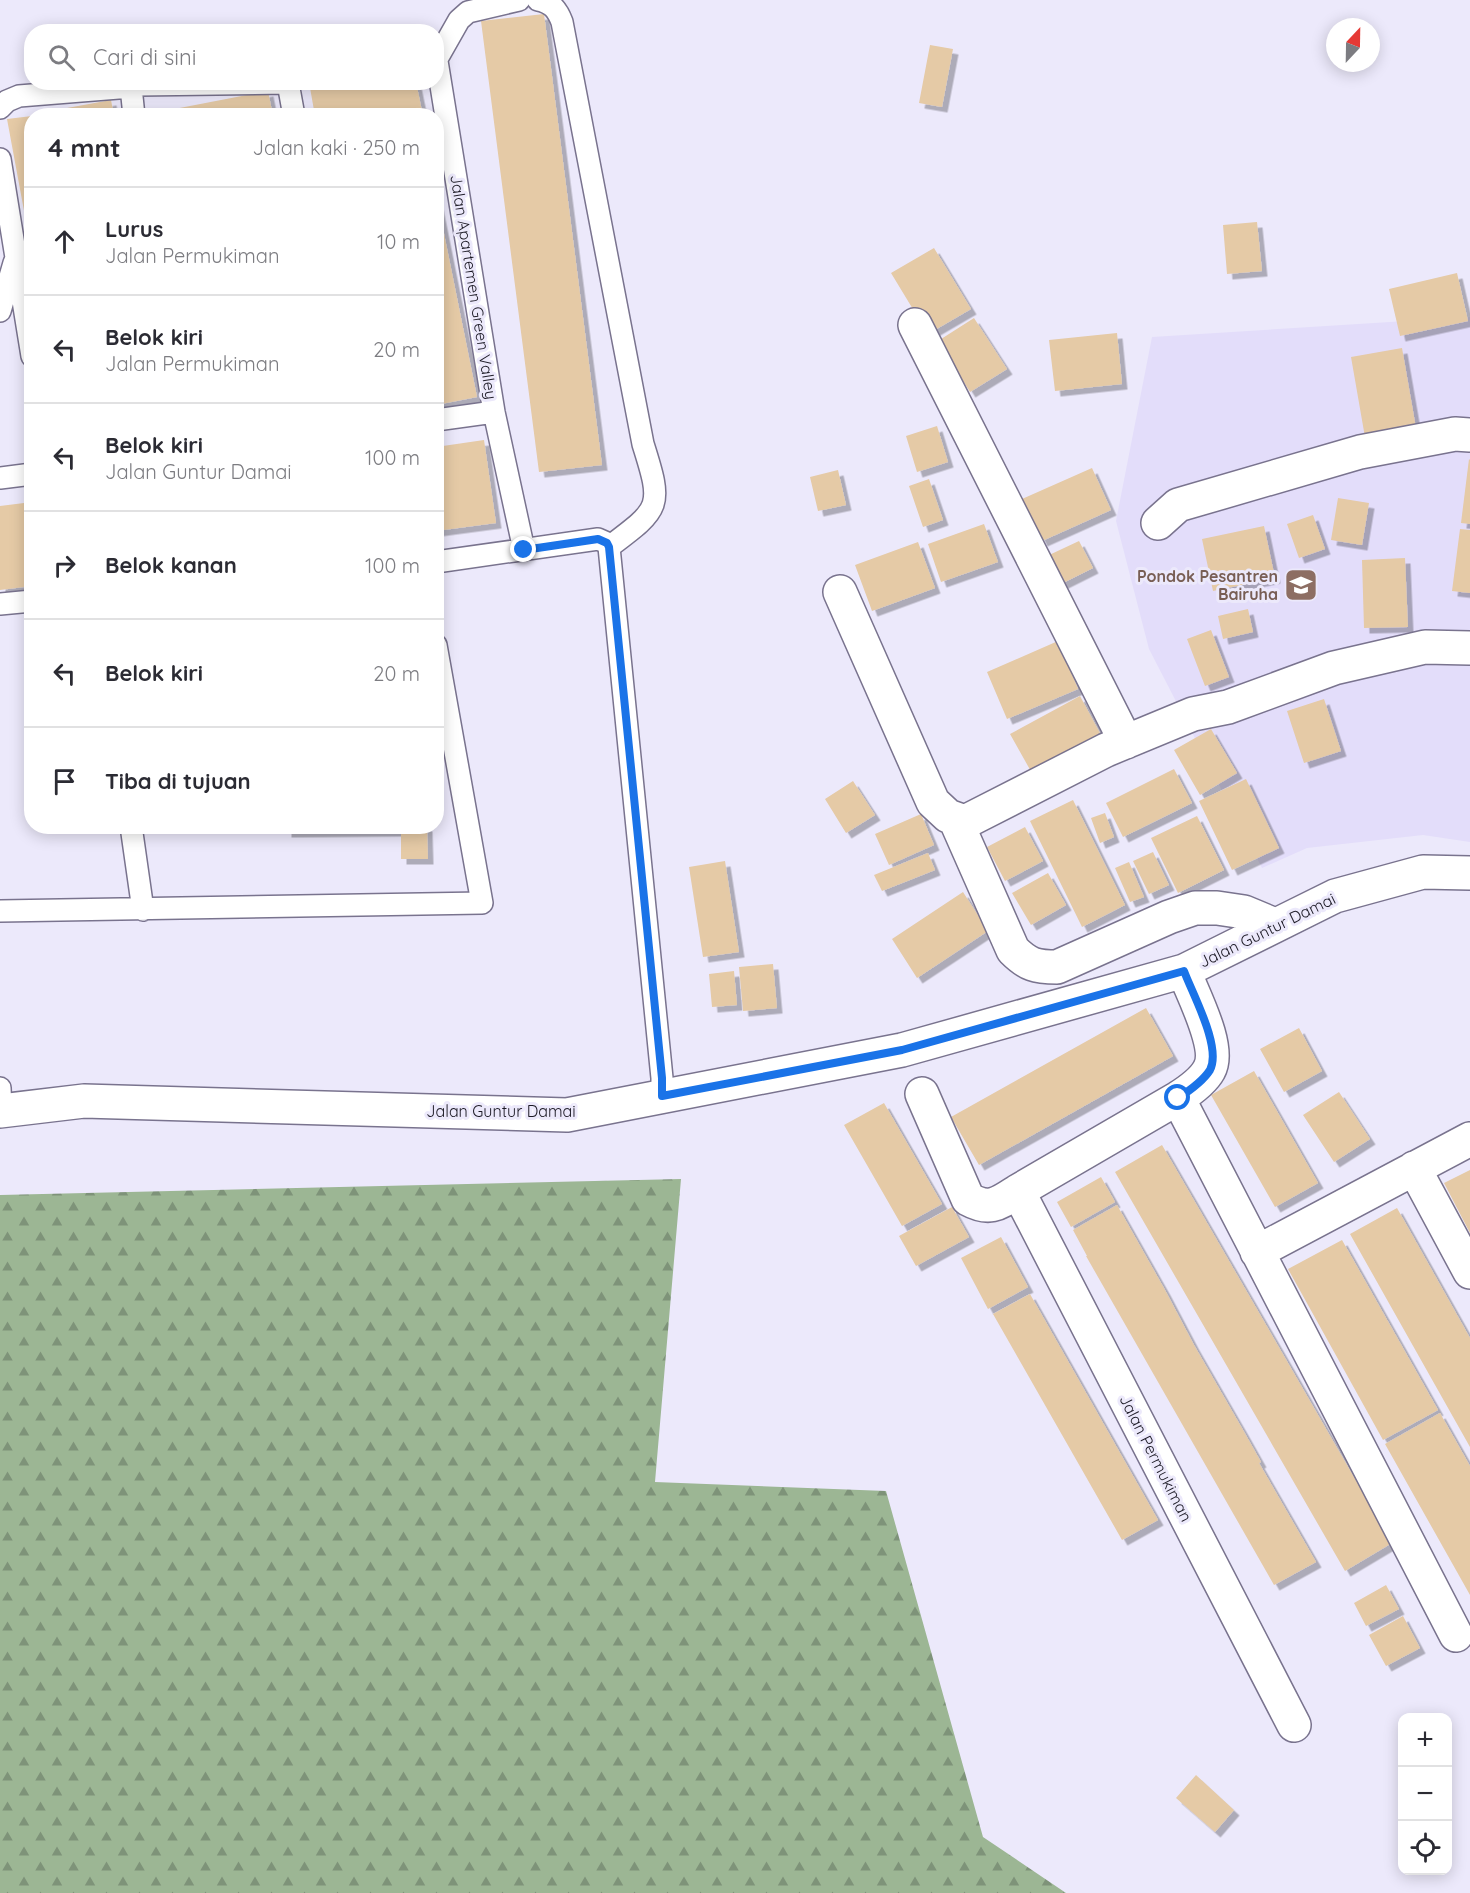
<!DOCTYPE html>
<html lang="id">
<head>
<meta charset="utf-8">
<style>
	:root { --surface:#fff; --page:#f7f7f7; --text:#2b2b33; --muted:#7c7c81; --line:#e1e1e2 }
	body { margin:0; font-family:Quicksand,sans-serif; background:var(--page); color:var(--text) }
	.controls { position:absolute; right:18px; bottom:18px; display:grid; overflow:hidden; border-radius:12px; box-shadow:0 3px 15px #0003 }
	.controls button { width:54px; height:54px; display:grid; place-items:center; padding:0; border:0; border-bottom:2px solid var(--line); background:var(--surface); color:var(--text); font:30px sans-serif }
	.compass { position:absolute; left:1326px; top:18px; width:54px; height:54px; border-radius:50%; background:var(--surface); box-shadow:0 3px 15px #0003; rotate:22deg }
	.stop { position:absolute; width:18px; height:18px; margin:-14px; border:4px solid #1a73e8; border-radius:50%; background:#fff }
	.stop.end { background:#1a73e8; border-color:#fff; box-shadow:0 2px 6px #0008 }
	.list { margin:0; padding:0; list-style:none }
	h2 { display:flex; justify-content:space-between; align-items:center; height:78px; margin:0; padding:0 24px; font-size:26px }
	h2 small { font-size:20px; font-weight:400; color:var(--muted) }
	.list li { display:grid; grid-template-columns:39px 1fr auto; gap:18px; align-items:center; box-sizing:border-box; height:108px; padding:0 24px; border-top:2px solid var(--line) }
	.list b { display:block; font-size:22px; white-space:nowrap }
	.list p { margin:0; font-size:20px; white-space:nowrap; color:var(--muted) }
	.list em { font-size:20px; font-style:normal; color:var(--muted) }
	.icon { flex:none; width:33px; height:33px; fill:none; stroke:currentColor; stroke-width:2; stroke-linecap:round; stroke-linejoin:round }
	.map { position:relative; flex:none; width:1470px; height:1893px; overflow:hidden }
	.search { position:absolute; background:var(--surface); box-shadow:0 3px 15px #0003; left:24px; top:24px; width:420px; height:66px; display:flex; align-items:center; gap:15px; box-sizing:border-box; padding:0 21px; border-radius:24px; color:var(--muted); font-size:22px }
	.panel { position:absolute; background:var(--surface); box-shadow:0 3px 15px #0003; left:24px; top:108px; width:420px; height:726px; border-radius:24px }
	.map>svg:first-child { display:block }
	.built { fill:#e3ddfa }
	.forest { fill:url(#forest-firs) }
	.building { fill:#e5caa6; filter:url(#shadow) }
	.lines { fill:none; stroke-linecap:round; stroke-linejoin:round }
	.service-casing { stroke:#79738e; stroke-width:24 }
	.minor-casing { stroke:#79738e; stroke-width:36 }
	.service { stroke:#fff; stroke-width:21 }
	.minor { stroke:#fff; stroke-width:33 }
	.route { stroke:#1a73e8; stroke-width:8 }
	.labels { text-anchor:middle; stroke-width:6; stroke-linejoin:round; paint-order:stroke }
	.street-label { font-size:16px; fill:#1b1924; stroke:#ece9fb }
	.education-label { font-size:16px; font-weight:bold; fill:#785e54; stroke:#ece9fb; text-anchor:end }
</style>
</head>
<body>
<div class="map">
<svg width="1470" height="1893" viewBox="0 0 1470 1893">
	<defs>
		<pattern id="forest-firs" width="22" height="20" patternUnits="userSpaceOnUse" patternTransform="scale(1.5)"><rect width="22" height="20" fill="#9cb694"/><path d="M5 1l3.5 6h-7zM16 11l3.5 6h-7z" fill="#7e9379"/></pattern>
		<filter id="shadow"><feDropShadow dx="5.5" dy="5.5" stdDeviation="0" flood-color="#0004"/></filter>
	</defs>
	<rect width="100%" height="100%" fill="#ece9fb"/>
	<path class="built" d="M1470,317V842L1423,835L1307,848L1262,868L1149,649L1116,521L1152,337Z"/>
	<path class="forest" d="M681,1179L655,1482L886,1491L983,1837L1066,1893H0V1195Z"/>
	<path class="building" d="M544,14L602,465L539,472L481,21Z
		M930,45L953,49L942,107L919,103Z
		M309,82H416L423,116H315Z
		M268,91L273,116H165L164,111Z
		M111,100L114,116H34V114Z
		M32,116V243H30L7,119Z
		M436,194L477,397L436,405Z
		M1257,222L1262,271L1227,274L1223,225Z
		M934,248L971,309L928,334L891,273Z
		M1457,273L1468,321L1400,336L1389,289Z
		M974,318L1007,369L970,392L938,341Z
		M1117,333L1122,384L1055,391L1049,340Z
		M1402,348L1417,434L1366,443L1351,357Z
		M937,426L948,462L917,472L906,436Z
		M484,440L496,523L436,531V447Z
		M1469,459L1470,460V524L1461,523Z
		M1092,468L1111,510L1042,541L1022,499Z
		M838,470L846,505L818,511L810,477Z
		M929,479L943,520L923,527L909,486Z
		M1338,498L1369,503L1362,545L1331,540Z
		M32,502V586L0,590V506Z
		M1313,515L1325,549L1299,558L1287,524Z
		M984,524L998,562L941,582L928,544Z
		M1264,526L1275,578L1213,591L1202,539Z
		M1460,529L1470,530V593L1452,591Z
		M1079,541L1093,568L1061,584L1047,556Z
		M918,542L935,588L872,611L855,565Z
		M1405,558L1408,627L1364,628L1362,560Z
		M1248,609L1253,632L1223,639L1218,616Z
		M1211,630L1229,677L1205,686L1187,639Z
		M1058,641L1078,689L1007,719L987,672Z
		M1080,696L1102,737L1033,775L1010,734Z
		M1324,699L1341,751L1304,763L1287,711Z
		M1211,729L1237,773L1200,795L1174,750Z
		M1174,769L1192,803L1123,837L1106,803Z
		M1246,779L1279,848L1232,870L1199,801Z
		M853,781L875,815L846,833L825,799Z
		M1073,800L1125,905L1082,927L1030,821Z
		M1105,813L1114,837L1100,843L1091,818Z
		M921,814L934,845L889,865L875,834Z
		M1197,816L1224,870L1178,893L1151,838Z
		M286,826H427L428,859H401V831L286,832Z
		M1025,827L1043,861L1005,881L987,847Z
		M1153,852L1169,885L1149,894L1133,861Z
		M928,853L935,870L882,891L874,875Z
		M725,861L739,952L703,957L689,867Z
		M1129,862L1144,897L1130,902L1115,868Z
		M1048,873L1066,905L1031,925L1012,893Z
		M963,892L988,931L917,978L892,939Z
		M773,964L777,1008L743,1011L739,967Z
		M734,971L737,1005L712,1007L709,974Z
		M1146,1008L1173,1056L979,1165L951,1117Z
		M1299,1028L1322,1071L1284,1092L1260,1049Z
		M1254,1071L1318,1183L1275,1207L1211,1095Z
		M1339,1092L1370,1139L1334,1162L1303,1115Z
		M884,1103L942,1204L902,1226L844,1125Z
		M1162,1145L1392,1543L1345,1571L1115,1172Z
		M1470,1170V1233L1444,1183Z
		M1101,1177L1115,1202L1071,1227L1057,1202Z
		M1117,1205L1165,1290L1194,1345L1243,1430L1261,1462L1259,1463L1316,1562L1274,1585L1086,1256H1087L1073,1230Z
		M952,1207L969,1237L916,1266L899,1236Z
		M1397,1208L1470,1338V1447L1350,1234Z
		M1001,1237L1028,1287L988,1309L961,1258Z
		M1342,1240L1438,1410L1383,1440L1288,1269Z
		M1030,1294L1158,1520L1122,1540L993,1314Z
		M1440,1413L1470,1466V1595L1385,1444Z
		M1386,1585L1399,1609L1366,1626L1354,1603Z
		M1403,1616L1420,1648L1386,1666L1369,1635Z
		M1196,1775L1234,1810L1215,1832L1176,1798Z"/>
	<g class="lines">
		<g class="service-casing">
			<path id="service" d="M538,0C552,3 557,9 562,22L643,444C663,507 661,508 609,547
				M436,55L494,412L524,550
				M438,57L459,20L468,12L519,0
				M0,108L7,101L19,96L131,87
				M134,116L131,87L138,85L288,83L294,116
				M0,159L32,356
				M0,311L14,263
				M436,420L494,412
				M0,478L32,474
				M436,562L598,539L607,543L609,547L662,1078V1096
				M0,604L32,601
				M131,826L143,910
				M0,911L482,903L436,645
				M0,1088L1,1111"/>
		</g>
		<g class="minor-casing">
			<path id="minor" d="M915,325L1126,742
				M1158,523L1178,505L1360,452L1455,434L1470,435
				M840,592L933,802L948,816L965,822L1106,750L1193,714L1228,707L1334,668L1425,647L1470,648
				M956,821L1013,950C1028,965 1036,967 1057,967L1169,917L1195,908H1217L1244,912L1275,925
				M922,1094L968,1199C990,1211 998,1204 1018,1191L1178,1098C1189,1091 1203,1081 1209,1070C1222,1048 1192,993 1184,971
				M1178,1098L1456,1635
				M0,1111L84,1101L567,1115L902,1050L1184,971L1335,896L1423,872L1470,873
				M1414,1168L1470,1272
				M1018,1191L1294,1725
				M1257,1252L1470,1139"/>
		</g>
		<use href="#service" class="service"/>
		<use href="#minor" class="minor"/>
	</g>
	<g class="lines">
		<path class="route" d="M524,550L598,539L607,543L609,547L662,1078V1096L902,1050L1184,971C1192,993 1222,1047 1210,1070C1203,1081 1189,1091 1178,1098"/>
	</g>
	<defs>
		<g id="school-square" transform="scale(1.725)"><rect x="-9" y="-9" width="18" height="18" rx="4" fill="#8d6e63" stroke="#ece9fb"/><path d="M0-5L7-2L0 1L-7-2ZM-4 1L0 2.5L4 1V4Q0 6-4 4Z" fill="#fff"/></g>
	</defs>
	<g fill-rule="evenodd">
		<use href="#school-square" x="1301" y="585"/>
	</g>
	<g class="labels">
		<g class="street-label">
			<text transform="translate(474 287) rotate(81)" y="6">Jalan Apartemen Green Valley</text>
			<text transform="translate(1267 930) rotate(-26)" y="6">Jalan Guntur Damai</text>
			<text x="501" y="1117">Jalan Guntur Damai</text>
			<text transform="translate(1156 1458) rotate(63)" y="6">Jalan Permukiman</text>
		</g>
		<g class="education-label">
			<text x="1278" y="582">Pondok Pesantren<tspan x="1278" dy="18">Bairuha</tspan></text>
		</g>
	</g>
</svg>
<div class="controls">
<button>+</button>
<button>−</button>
<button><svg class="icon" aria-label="locate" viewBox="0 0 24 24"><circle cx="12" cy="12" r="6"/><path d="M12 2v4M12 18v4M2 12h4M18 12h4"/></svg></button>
</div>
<svg class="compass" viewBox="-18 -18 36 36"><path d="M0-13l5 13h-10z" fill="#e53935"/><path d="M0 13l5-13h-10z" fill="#7c7c81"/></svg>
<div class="stop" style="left:1178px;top:1098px"></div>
<div class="stop end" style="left:524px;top:550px"></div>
<div class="search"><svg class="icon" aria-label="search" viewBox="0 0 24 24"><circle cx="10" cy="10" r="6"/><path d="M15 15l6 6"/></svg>Cari di sini</div>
<section class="panel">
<h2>4 mnt<small>Jalan kaki · 250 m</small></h2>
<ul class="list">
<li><svg class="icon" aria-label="ahead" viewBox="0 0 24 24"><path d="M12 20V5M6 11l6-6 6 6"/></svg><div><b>Lurus</b><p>Jalan Permukiman</p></div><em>10 m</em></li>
<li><svg class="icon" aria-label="left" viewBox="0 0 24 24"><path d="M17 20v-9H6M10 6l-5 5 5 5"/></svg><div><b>Belok kiri</b><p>Jalan Permukiman</p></div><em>20 m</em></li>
<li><svg class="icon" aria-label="left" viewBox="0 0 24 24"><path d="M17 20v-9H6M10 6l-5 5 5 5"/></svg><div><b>Belok kiri</b><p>Jalan Guntur Damai</p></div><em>100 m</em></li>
<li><svg class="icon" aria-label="right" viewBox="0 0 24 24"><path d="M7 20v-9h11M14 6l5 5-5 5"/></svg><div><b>Belok kanan</b></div><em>100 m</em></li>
<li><svg class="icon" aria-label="left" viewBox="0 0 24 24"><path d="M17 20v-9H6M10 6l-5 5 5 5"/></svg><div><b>Belok kiri</b></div><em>20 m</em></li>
<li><svg class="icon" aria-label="arrive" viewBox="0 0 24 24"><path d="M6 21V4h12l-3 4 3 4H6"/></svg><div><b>Tiba di tujuan</b></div></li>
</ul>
</section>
</div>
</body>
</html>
